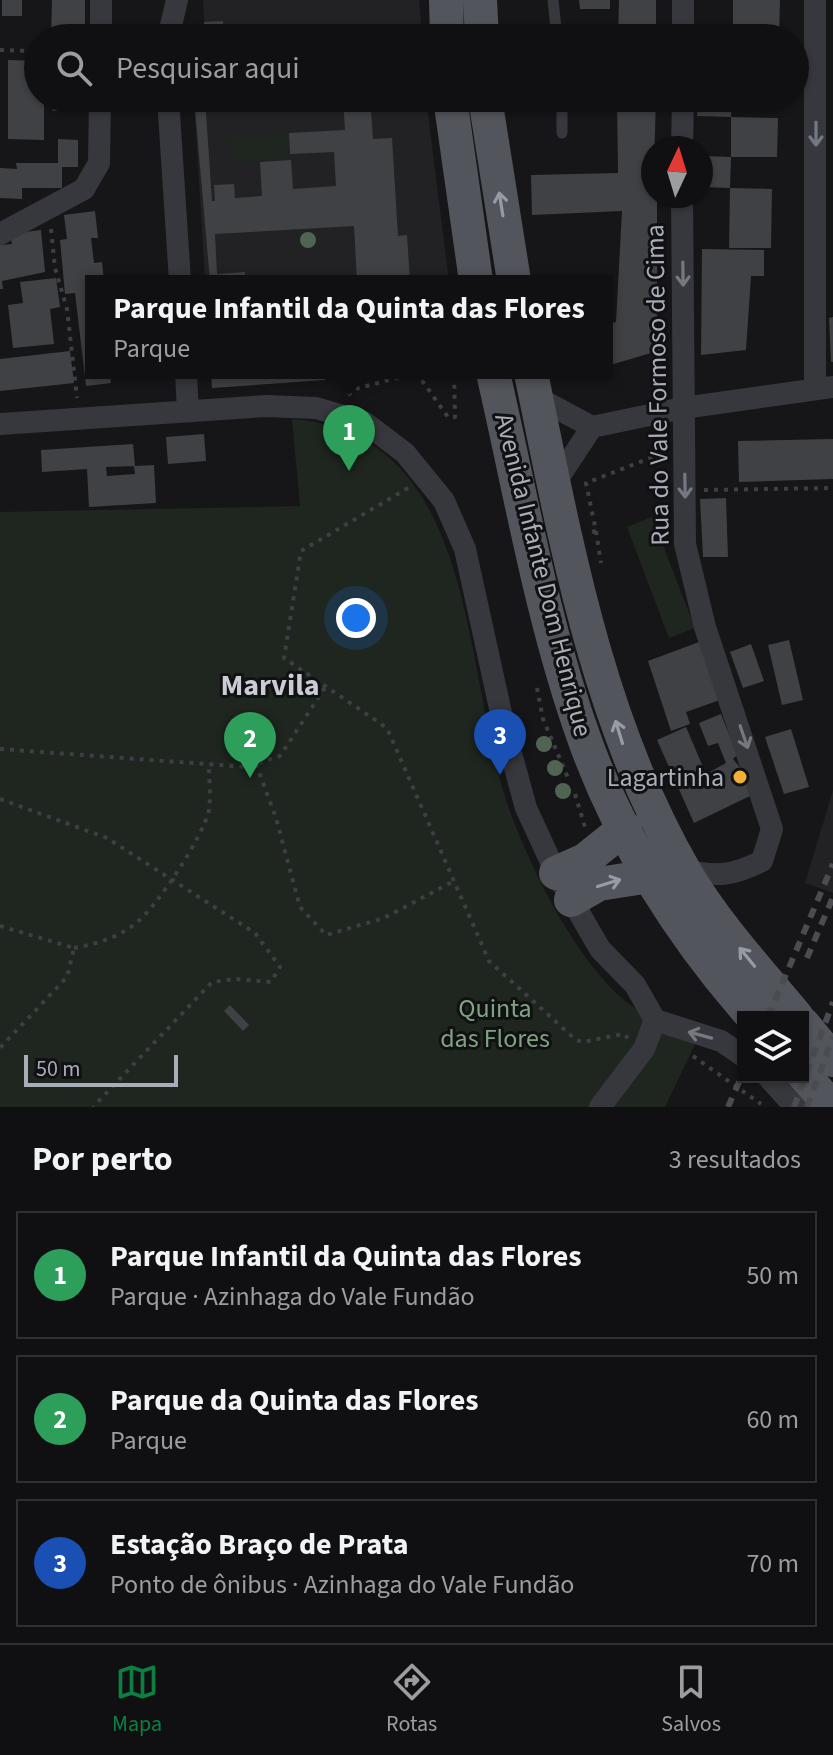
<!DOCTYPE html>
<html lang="pt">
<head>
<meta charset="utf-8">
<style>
	:root { --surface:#101012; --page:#1e1e20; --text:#f1f3f6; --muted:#9c9d9f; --line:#303032; --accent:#0b8043 }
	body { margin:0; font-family:"Source Sans 3",sans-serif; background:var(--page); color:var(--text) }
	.controls { position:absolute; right:24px; bottom:24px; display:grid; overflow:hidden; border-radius:0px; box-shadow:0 2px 6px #0004 }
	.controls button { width:72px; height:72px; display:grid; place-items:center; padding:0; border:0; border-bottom:2px solid var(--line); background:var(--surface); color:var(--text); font:40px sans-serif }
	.compass { position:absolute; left:641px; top:136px; width:72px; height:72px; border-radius:50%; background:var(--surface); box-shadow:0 2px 6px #0004; rotate:4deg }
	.scale { position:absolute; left:24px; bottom:20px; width:154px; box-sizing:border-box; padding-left:8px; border:4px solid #a8adb8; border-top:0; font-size:22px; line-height:28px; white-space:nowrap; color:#a8adb8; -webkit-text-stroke:6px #111113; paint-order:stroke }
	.you { position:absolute; left:356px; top:618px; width:28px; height:28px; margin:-20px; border:6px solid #fff; border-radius:50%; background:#1a73e8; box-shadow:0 0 0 12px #1a73e833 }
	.badge { display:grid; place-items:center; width:52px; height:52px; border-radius:50%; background:var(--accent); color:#fff; font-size:26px; font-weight:700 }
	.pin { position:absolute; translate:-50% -66px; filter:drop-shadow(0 2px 4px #0008) }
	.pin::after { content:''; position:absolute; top:42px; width:28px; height:24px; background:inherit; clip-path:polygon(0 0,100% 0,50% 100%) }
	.popup { position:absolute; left:85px; top:275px; width:528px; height:104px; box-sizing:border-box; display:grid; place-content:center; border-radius:0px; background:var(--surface); filter:drop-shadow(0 2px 6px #0005); font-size:26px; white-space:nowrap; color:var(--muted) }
	.popup b { font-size:30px; color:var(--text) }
	.popup::after { content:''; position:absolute; left:50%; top:100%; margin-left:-16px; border:16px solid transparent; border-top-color:var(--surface) }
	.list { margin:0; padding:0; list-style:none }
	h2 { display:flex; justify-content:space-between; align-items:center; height:104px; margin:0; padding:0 32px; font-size:34px }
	h2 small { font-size:26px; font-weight:400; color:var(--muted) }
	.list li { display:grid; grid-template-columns:52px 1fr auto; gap:24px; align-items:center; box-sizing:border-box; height:128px; margin:0 16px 16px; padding:0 16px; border:2px solid var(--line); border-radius:0px }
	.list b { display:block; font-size:30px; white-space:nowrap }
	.list p { margin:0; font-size:26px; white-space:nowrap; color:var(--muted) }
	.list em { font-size:26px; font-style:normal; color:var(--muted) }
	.icon { flex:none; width:44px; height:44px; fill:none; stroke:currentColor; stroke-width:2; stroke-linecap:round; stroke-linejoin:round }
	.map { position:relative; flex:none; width:833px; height:1107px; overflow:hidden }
	.search { position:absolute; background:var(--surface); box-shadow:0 2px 6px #0004; left:24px; right:24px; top:24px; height:88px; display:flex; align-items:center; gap:20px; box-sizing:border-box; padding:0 28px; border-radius:44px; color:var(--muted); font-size:30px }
	.sheet { height:536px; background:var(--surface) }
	nav { display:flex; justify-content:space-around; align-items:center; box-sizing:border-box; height:112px; border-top:2px solid var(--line); background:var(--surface); font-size:22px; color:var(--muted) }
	nav a { display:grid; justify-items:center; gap:4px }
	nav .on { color:var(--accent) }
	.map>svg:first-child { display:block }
	.built { fill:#222225 }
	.green { fill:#1e261f }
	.building { fill:#404145 }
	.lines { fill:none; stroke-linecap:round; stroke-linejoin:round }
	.path { stroke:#3d3f44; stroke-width:4; stroke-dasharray:4 6; stroke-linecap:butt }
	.lane { stroke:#37383d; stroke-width:11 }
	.street { stroke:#37383d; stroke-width:22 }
	.primary { stroke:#53555c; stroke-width:34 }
	.rail { stroke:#4a4c52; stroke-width:6; stroke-dasharray:10 8; stroke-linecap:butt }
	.tree { fill:#506452 }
	.oneway { stroke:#757881 }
	.oneway2 { stroke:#979ba6 }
	.poi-dot { fill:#f2b134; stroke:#111113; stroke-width:3 }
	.labels { text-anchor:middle; stroke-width:6; stroke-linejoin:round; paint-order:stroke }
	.street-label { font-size:26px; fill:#a8adb8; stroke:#111113 }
	.poi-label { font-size:26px; fill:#a8adb8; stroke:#111113; text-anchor:end }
	.park-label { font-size:26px; fill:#7fa381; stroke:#111113 }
	.quarter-label { font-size:30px; font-weight:bold; fill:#c9ccd4; stroke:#111113 }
</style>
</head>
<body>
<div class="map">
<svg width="833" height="1107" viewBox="0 0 833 1107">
	<rect width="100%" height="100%" fill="#161618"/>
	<path class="built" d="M203,0H419L422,38H190L205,37Z
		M194,98H426L449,281H205Z
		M833,790V893L805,883Z"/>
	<path class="green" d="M287,134L289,159L232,163L230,138Z
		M292,419C485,434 460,683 512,817C535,877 580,968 632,1006C652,1020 675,1030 696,1042L665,1107H0V512L300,506Z
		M652,517L695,628L669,638L627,527Z"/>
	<path class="building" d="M2,0H22V16H2Z
		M52,0H85V38H51Z
		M579,0H610V9H580Z
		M619,0H656V38H618Z
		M733,0H780L779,38H733Z
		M223,21L224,35L365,26L366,38H205L204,22Z
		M8,60L38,61V98H44V140L8,139Z
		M194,98H205L212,201H215L214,185L234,184L235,198L262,196L260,162L291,160L293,189L336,186L334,152L290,154L289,133L345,130L343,98H370L373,139L392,138L398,236L407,235L410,281H357L354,226L215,234L217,274L245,272V281H210Z
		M617,98H656L653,196H657V317L651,318L661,350L607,366V324L616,322L622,211L532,215L531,175L618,173Z
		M698,98H732L731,117L697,116Z
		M731,117L778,118L777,157H731L730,188L703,187V156L731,157Z
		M58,139L78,140V167H62V188H22V199L0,198V168L17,169L16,163H58Z
		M730,188L772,189L771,248H729Z
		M95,211L98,238H91L94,263L102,262L104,281H91V373H110L111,383L86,386L75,293L65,294L60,240L67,239L64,215Z
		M41,230L45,272L2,281L3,289H0V245L12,244L10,234Z
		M702,249L764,250V276H751L746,350L701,355Z
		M56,278L60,307L50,309L54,344L13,348L8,305L23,303L20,282Z
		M833,317V362H831L829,318Z
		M70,351L74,383L0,391V359Z
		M211,373H324L325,380L212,388Z
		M204,434L206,461L168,464L166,437Z
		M833,439V479L739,482L738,441Z
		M133,444L135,466L106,467L107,476L135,474L134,466L154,465L156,503L89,507L87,469L42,472L41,450Z
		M726,498L728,557H703L700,499Z
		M789,640L803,700L782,705L768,645Z
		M699,642L720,700L686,712L690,724L671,731L648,661Z
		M751,644L764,681L743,688L730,652Z
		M721,714L737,755L733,759L742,770L750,796L694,823L657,740L686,727L706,774L726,763L718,743L708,746L699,723Z
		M791,729L809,787L784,794L765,737Z
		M230,1005L249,1025L243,1031L224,1011Z"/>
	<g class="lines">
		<path class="path" d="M0,50L32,51L38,55
			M52,98L54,109H82
			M51,229L55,268L67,309L77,398
			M348,395L355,389L412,374L423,382L448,417H455L454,373
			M408,488L301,551L284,658L387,728L489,961L576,1040L583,1042L623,1034L628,1038
			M704,490L833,488
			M596,531L601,563
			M592,532L596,531L586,483L663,453
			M537,688L543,719L568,778
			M0,749L247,767L280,756L326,686
			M256,764L276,818L300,907L326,935L384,918L454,881
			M575,794L585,827
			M0,799L107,838L255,933L280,967L271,982L235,979L212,982L93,1107
			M0,926L74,948L67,977L0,1048
			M74,948C96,944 118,938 136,923C157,907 204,835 209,810C211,796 209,780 209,766
			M693,1056L761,1104"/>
		<path class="lane" d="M553,0L557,38
			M562,98V133"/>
		<path class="street" d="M815,0V389
			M101,38V0
			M168,38L177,0
			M683,38V0
			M168,98L180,281
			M682,148L683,98
			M682,196L685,544L705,627L772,829L762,861C732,876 717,877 684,870
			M0,234L84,189L99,163L100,98
			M186,373L188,411
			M536,397L592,427L683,408L833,387
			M0,424L266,406L316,408L364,422L405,453L444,501L465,549L505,731L526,808L556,873L600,949L635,985L655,1020L721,1041L743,1056
			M555,483L592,427
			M768,1077L795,1107
			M600,1107L644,1049L655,1020"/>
		<path class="primary" d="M446,0L447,38
			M480,0L482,38
			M450,98L476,281
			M485,98L514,281
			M493,373C521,494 542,621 584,738C620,840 682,937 753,1017
			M531,373C566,543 597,720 685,872C716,925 758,970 797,1017
			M556,873L585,860L625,828
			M571,900L599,884L650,876
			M803,1024L833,1060
			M803,1074L832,1107"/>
		<path class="rail" d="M807,958L833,897
			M768,1017L833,864
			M728,1107L743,1073
			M794,1107L833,1002
			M807,1107L833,1037"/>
	</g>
	<g class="tree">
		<circle cx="308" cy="240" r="8"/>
		<circle cx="544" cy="744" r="8"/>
		<circle cx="555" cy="768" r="8"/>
		<circle cx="563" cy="791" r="8"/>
	</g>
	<defs><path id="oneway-shaft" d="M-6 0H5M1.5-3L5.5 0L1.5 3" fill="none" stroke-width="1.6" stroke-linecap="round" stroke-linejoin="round" transform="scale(2)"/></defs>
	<g class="oneway">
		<use href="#oneway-shaft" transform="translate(816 134) rotate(90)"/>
		<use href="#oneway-shaft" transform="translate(683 274) rotate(89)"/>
		<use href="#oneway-shaft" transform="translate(685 486) rotate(89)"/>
		<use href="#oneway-shaft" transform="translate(744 737) rotate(71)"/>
		<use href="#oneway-shaft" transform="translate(700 1035) rotate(-165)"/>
	</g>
	<g class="oneway2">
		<use href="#oneway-shaft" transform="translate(501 204) rotate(-99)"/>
		<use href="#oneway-shaft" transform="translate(619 732) rotate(-107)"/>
		<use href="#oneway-shaft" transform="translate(609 883) rotate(-17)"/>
		<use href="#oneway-shaft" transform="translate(747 957) rotate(-129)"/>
	</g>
	<circle class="poi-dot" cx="740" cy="777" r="8"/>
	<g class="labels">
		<g class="street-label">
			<text transform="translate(657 385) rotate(-91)" y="9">Rua do Vale Formoso de Cima</text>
			<text transform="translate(544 575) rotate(76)" y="9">Avenida Infante Dom Henrique</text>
		</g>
		<g class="poi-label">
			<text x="724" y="786">Lagartinha</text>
		</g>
		<g class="park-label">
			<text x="495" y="1017">Quinta<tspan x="495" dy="30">das Flores</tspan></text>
		</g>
		<g class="quarter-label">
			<text x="270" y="695">Marvila</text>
		</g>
	</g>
</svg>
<div class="controls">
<button><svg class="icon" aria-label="layers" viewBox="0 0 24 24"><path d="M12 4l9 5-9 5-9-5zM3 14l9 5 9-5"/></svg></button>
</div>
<svg class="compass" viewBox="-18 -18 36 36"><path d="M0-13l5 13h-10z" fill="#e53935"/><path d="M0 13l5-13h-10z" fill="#9c9d9f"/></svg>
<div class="scale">50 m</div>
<div class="you"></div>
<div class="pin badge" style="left:349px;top:471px;background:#2e9e5b">1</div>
<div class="popup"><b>Parque Infantil da Quinta das Flores</b>Parque</div>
<div class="pin badge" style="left:250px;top:778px;background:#2e9e5b">2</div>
<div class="pin badge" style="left:500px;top:775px;background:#1a4fb4">3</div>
<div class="search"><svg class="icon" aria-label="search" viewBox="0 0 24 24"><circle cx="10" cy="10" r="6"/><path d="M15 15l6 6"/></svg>Pesquisar aqui</div>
</div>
<section class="sheet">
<h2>Por perto<small>3 resultados</small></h2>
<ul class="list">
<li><span class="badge" style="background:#2e9e5b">1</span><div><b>Parque Infantil da Quinta das Flores</b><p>Parque · Azinhaga do Vale Fundão</p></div><em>50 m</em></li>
<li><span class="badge" style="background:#2e9e5b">2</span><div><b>Parque da Quinta das Flores</b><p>Parque</p></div><em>60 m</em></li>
<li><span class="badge" style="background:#1a4fb4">3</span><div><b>Estação Braço de Prata</b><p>Ponto de ônibus · Azinhaga do Vale Fundão</p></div><em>70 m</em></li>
</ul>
</section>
<nav>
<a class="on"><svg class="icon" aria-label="map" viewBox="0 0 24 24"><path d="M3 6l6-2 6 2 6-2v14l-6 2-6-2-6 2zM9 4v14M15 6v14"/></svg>Mapa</a>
<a><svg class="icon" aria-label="directions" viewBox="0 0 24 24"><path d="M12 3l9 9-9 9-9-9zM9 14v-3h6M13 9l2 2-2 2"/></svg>Rotas</a>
<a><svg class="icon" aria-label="saved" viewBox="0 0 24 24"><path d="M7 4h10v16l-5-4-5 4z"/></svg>Salvos</a>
</nav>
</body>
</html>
